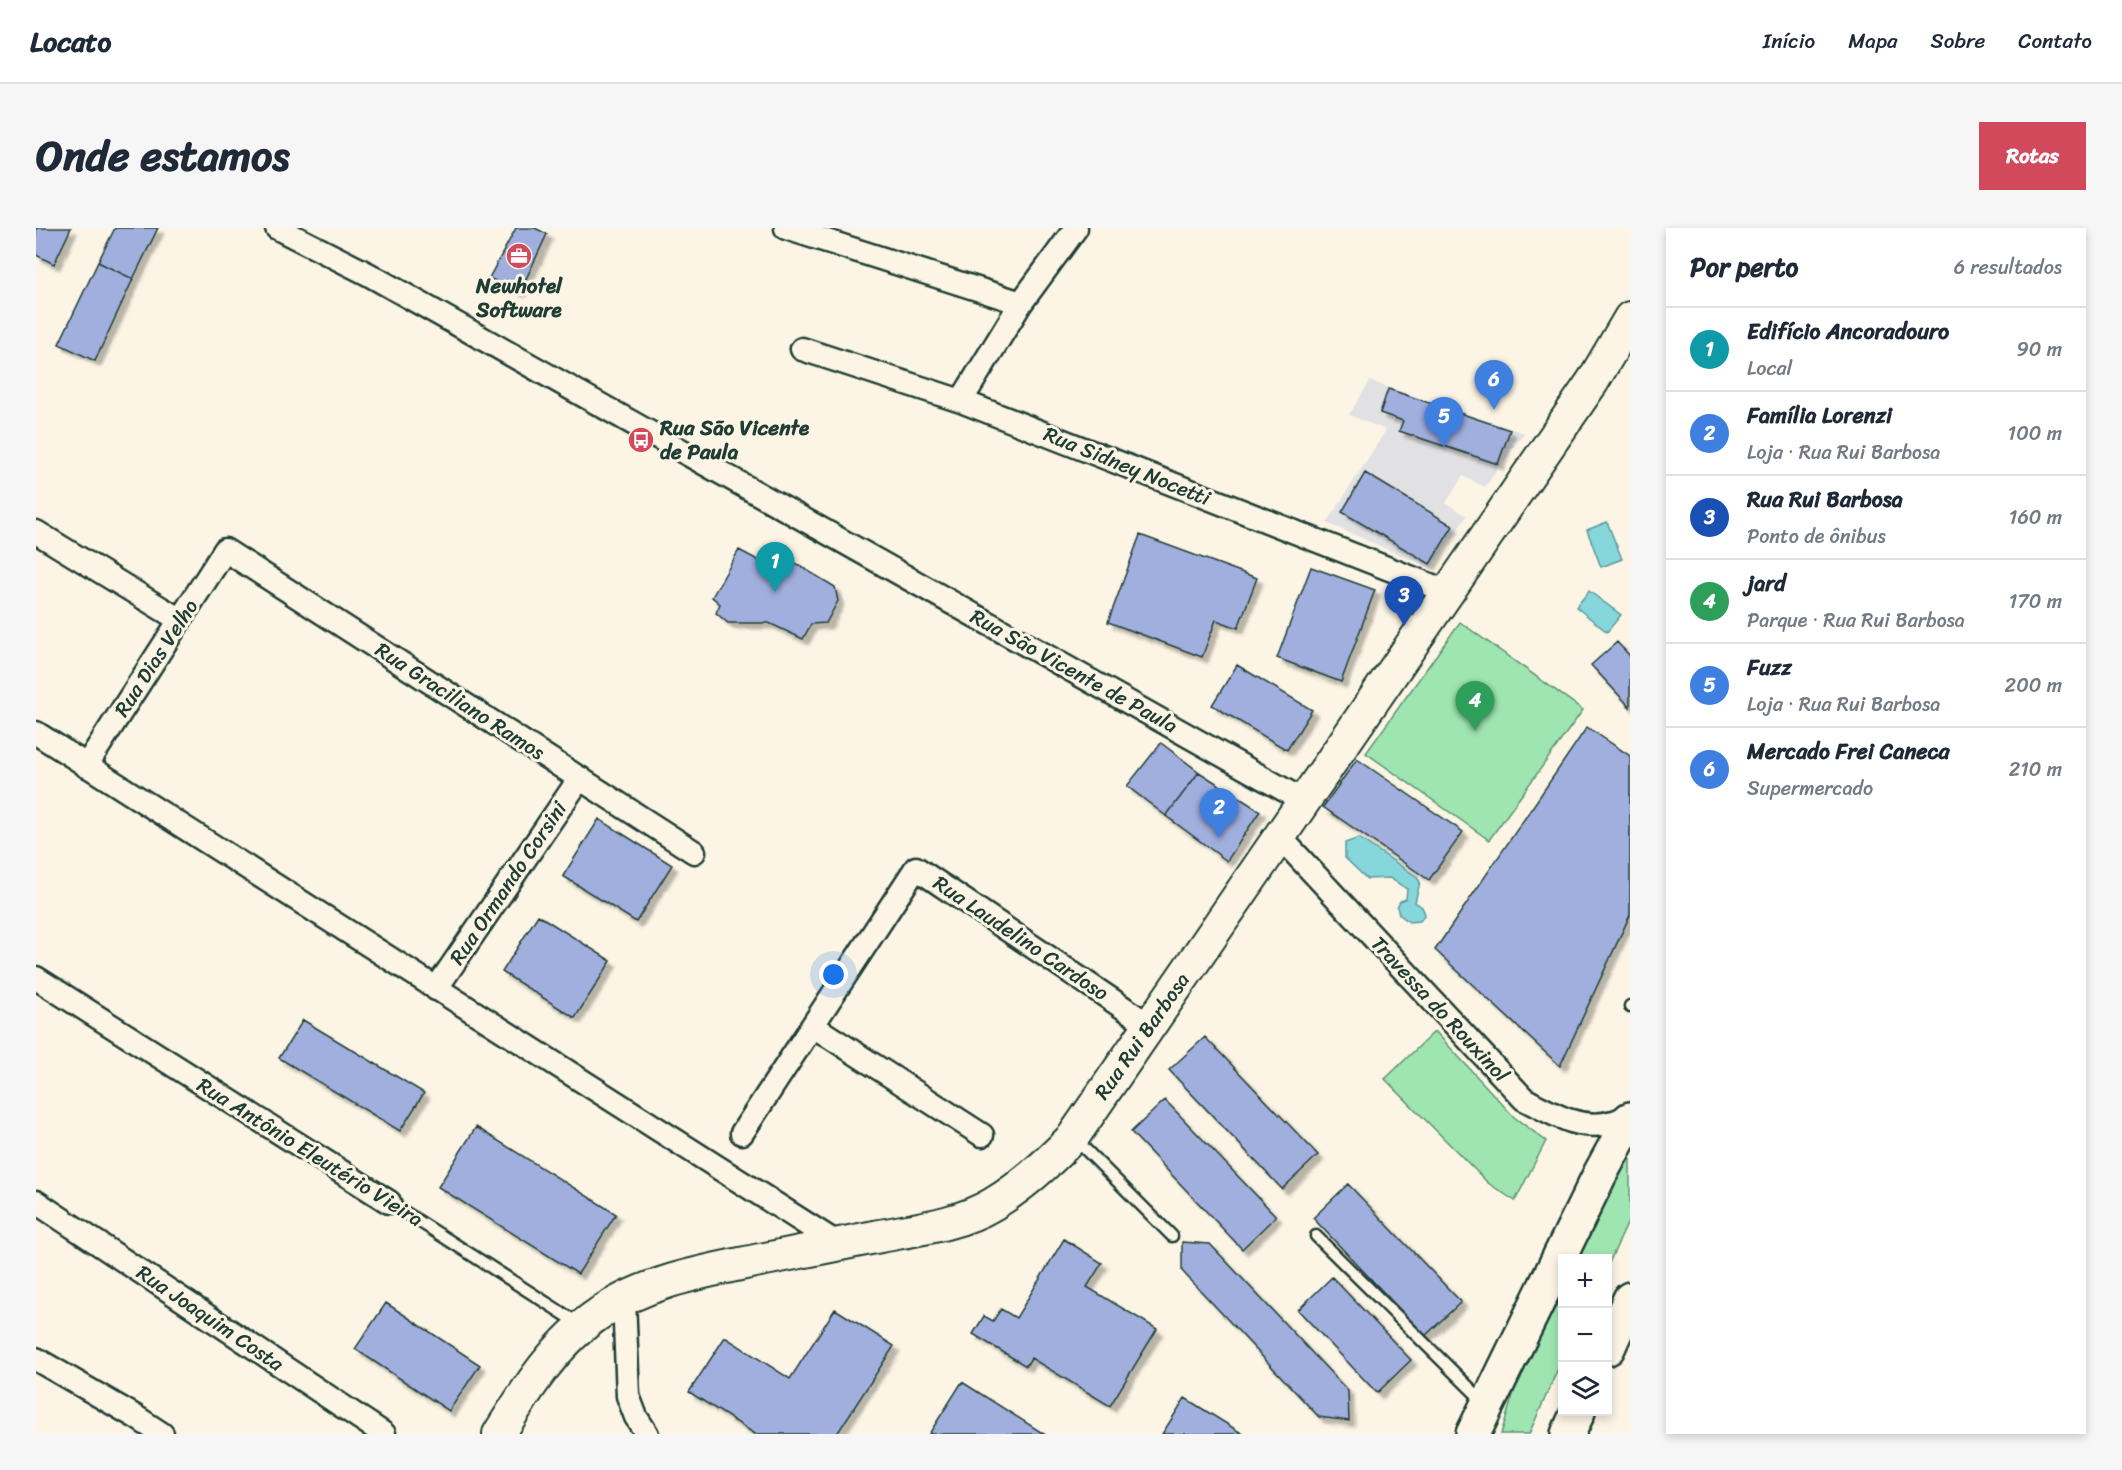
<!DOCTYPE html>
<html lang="pt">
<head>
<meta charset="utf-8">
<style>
	:root { --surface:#fff; --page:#f6f6f7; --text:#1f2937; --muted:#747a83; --line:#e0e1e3; --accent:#d1495b }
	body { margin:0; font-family:Sriracha,sans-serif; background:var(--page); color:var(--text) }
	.controls { position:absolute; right:18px; bottom:18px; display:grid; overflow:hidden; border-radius:0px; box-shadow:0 3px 9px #0003 }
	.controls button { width:54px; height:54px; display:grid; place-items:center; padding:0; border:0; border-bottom:2px solid var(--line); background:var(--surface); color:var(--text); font:30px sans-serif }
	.you { position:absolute; left:798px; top:747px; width:21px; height:21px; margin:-15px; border:4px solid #fff; border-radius:50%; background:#1a73e8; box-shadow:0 0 0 9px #1a73e833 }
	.badge { display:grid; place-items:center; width:39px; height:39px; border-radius:50%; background:var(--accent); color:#fff; font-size:20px; font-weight:700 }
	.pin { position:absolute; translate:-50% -50px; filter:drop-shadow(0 2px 3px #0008) }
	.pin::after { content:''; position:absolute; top:32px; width:21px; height:18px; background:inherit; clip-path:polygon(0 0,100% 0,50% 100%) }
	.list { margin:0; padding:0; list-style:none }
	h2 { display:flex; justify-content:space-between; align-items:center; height:78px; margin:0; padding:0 24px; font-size:26px }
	h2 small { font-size:20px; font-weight:400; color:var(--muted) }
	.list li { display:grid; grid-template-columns:39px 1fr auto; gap:18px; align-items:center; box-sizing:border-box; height:84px; padding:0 24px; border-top:2px solid var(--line) }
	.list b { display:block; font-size:22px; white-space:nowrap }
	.list p { margin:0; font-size:20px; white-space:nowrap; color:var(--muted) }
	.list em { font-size:20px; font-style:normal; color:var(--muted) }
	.icon { flex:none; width:33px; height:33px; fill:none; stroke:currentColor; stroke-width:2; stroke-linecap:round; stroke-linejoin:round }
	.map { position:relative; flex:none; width:1594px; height:1206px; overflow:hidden; border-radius:0px }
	header { display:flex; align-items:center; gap:36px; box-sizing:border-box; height:84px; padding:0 30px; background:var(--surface); border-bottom:2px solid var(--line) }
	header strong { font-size:28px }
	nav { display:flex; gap:33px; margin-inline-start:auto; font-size:21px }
	.intro { display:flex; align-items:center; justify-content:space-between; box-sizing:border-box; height:144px; padding:0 36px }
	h1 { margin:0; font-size:42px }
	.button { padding:15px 27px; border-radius:0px; background:var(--accent); color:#fff; font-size:21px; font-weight:700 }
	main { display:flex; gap:36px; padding:0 36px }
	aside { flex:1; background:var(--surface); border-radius:0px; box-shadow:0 3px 9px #0003 }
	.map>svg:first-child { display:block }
	.built { fill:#e1e0e3 }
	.green { fill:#9ee5b1; stroke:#5e9172; stroke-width:1.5 }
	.water { fill:#85d7dc; stroke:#5c9999; stroke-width:1.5 }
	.building { fill:#a1afdf; stroke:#1f3d34; stroke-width:1.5; filter:url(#shadow) }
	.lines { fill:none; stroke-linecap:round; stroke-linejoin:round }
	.lane-casing { stroke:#1f3d34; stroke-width:15 }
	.street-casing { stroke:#1f3d34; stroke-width:27 }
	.secondary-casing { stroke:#1f3d34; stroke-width:36 }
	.primary-casing { stroke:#1f3d34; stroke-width:38 }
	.highway-casing { stroke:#1f3d34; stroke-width:38 }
	.lane { stroke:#fcf5e5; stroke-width:10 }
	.street { stroke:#fcf5e5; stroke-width:22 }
	.secondary { stroke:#fcf5e5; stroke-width:32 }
	.primary { stroke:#fcf5e5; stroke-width:33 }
	.highway { stroke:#fcf5e5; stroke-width:33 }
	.labels { text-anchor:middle; stroke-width:6; stroke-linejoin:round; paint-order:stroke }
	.poi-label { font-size:21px; font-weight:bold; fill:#1f3d34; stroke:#fcf5e5 }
	.street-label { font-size:21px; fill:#1f3d34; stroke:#fcf5e5 }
</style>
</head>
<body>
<header>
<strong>Locato</strong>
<nav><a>Início</a><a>Mapa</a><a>Sobre</a><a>Contato</a></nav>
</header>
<div class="intro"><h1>Onde estamos</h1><a class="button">Rotas</a></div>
<main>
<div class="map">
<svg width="1594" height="1206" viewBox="0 0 1594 1206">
	<defs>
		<filter id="shadow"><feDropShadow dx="5.5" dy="5.5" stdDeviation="1.5" flood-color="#0004"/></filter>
	</defs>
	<rect width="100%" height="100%" fill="#fcf5e5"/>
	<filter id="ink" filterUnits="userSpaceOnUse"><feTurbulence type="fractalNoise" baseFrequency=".0167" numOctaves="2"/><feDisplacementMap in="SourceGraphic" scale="12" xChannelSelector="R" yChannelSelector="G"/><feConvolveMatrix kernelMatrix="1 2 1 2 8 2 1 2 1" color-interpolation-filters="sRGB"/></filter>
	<g filter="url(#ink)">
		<path class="built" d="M1334,153L1488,205L1449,259L1427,248L1410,275L1431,288L1395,340L1291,295L1350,202L1313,187Z"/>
		<path class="green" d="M1424,394L1547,482L1453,612L1330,525Z
			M1399,803L1478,889L1510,913L1479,973L1452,955L1349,851Z
			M1594,923V990L1572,1037V1030H1541Z
			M1526,1061V1132L1493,1206H1465L1481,1154Z"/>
		<path class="water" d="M1571,294L1586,331L1565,339L1551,302Z
			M1553,363L1585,387L1571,404L1540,379Z
			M1323,610L1380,648L1384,654L1379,674L1386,679L1389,686L1384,693L1373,694L1363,686L1361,679L1364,673L1370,671L1371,661L1354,650L1331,651L1309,630V615Z"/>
		<path class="building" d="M0,0H35L18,36L0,27Z
			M79,0H122L97,51L62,34Z
			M480,0H499L511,6L484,64L453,50Z
			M62,34L97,51L59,133L23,116Z
			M1352,161L1474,202L1462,236L1363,203L1367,193L1344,185Z
			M1329,245L1417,298L1394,336L1306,284Z
			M1104,307L1221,350L1202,400L1180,392L1166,429L1072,394Z
			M703,322L731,337L735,331L748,340L754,332L799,359L802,373L790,395L775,396L767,411L733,395H692L680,385L684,376L676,369Z
			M1275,339L1339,362L1305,454L1241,430Z
			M1581,414L1594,428V479L1555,437Z
			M1201,437L1276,482L1251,522L1176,477Z
			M1551,499L1594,528V687L1524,838L1399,722Z
			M1125,515L1163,544L1130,588L1091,558Z
			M1321,531L1427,604L1393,652L1287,579Z
			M1163,544L1224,583L1191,633L1130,588Z
			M563,591L636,637L600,694L527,648Z
			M502,687L575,733L539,790L466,744Z
			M267,792L388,865L364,903L243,830Z
			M1169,809L1282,927L1246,961L1133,842Z
			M1129,872L1240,988L1206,1021L1095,904Z
			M440,899L580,986L542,1046L402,959Z
			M1312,956L1425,1074L1389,1108L1277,990Z
			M1028,1011L1066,1035L1051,1059L1121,1101L1074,1178L995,1130L990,1138L937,1106L948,1088L957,1093L965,1081L980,1090Z
			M1146,1014L1174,1016L1312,1163L1313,1193L1283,1189L1146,1043Z
			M1296,1049L1375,1132L1341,1165L1262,1082Z
			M350,1075L444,1137L413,1183L319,1121Z
			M799,1081L858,1118L801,1206H719L653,1164L689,1109L754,1151Z
			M926,1154L1008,1206H893Z
			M1149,1170L1207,1206H1126Z"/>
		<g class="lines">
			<g class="lane-casing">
				<path id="lane" d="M1594,778V779
					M1039,911L1136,1008
					M353,974L545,1097
					M1280,1008L1448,1174"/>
			</g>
			<g class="street-casing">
				<path id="street" d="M241,0L332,46L1268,573
					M750,0L985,75
					M766,121L925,173L1412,364
					M925,173L985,75L1040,0
					M0,304L144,392
					M0,505L802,1016
					M50,538L189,322L658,624
					M1243,608L1488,871C1515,885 1545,904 1577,894C1583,893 1589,889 1594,886
					M0,750L353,974
					M400,761L544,550
					M777,798L946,907
					M706,905L880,640L1113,797
					M0,974L348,1206
					M588,1072L592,1168L600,1189L611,1206
					M0,1131L100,1189L126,1206"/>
			</g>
			<g class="secondary-casing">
				<path id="secondary" d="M463,1206C491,1161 520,1114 564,1085C610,1054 666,1044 719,1033C761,1025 802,1016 844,1008C882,1001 924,996 957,976C987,958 1013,934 1037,909L1557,153L1594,90"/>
			</g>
			<g class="primary-casing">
				<path id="primary" d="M1437,1206L1564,946L1594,891"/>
			</g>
			<g class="highway-casing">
				<path id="highway" d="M1572,1120L1594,1071
					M1532,1206L1542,1184"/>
			</g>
			<use href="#lane" class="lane"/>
			<use href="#street" class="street"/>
			<use href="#secondary" class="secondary"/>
			<use href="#primary" class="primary"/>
			<use href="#highway" class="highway"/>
		</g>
	</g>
	<defs>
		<g id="office-disc" transform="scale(1.35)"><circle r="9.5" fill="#d1495b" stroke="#fcf5e5"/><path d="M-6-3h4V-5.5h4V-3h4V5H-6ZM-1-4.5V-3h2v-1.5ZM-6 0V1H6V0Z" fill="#fff"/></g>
		<g id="bus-disc" transform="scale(1.35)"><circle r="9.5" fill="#d1495b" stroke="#fcf5e5"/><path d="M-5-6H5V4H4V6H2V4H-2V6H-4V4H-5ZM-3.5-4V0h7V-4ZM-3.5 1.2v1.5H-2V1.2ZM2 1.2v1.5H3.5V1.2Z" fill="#fff"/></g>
	</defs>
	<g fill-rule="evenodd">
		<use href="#office-disc" x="483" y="28"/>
		<use href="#bus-disc" x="605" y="212"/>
	</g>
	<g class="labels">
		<g class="poi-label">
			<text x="483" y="65">Newhotel<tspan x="483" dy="24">Software</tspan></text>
			<text x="624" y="207" text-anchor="start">Rua São Vicente<tspan x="624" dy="24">de Paula</tspan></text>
		</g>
		<g class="street-label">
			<text transform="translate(1091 238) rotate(22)" y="7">Rua Sidney Nocetti</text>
			<text transform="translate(120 430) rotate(-57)" y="7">Rua Dias Velho</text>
			<text transform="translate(1038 443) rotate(29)" y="7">Rua São Vicente de Paula</text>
			<text transform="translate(424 473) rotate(33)" y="7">Rua Graciliano Ramos</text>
			<text transform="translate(472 655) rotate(-56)" y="7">Rua Ormando Corsini</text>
			<text transform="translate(985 710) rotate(34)" y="7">Rua Laudelino Cardoso</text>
			<text transform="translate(1404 781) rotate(47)" y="7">Travessa do Rouxinol</text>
			<text transform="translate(1106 808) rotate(-55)" y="7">Rua Rui Barbosa</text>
			<text transform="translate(274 924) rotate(32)" y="7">Rua Antônio Eleutério Vieira</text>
			<text transform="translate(174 1090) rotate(34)" y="7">Rua Joaquim Costa</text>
		</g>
	</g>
</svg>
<div class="controls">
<button>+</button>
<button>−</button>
<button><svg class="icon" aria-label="layers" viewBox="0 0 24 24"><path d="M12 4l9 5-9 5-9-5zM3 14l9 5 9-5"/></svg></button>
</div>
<div class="you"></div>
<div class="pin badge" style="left:739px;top:364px;background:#0f9aa8">1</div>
<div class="pin badge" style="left:1183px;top:610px;background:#3f7fe0">2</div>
<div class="pin badge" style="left:1368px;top:398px;background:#1a4fb4">3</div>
<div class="pin badge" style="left:1439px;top:503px;background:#2e9e5b">4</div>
<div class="pin badge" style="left:1408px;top:219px;background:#3f7fe0">5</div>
<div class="pin badge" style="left:1458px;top:182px;background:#3f7fe0">6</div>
</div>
<aside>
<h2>Por perto<small>6 resultados</small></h2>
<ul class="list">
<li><span class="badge" style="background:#0f9aa8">1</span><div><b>Edifício Ancoradouro</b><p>Local</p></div><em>90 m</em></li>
<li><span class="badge" style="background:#3f7fe0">2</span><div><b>Família Lorenzi</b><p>Loja · Rua Rui Barbosa</p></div><em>100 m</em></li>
<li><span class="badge" style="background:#1a4fb4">3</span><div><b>Rua Rui Barbosa</b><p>Ponto de ônibus</p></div><em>160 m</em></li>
<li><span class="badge" style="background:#2e9e5b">4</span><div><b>jard</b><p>Parque · Rua Rui Barbosa</p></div><em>170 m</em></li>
<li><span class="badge" style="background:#3f7fe0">5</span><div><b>Fuzz</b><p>Loja · Rua Rui Barbosa</p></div><em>200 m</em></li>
<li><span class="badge" style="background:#3f7fe0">6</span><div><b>Mercado Frei Caneca</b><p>Supermercado</p></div><em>210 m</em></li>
</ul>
</aside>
</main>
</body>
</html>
